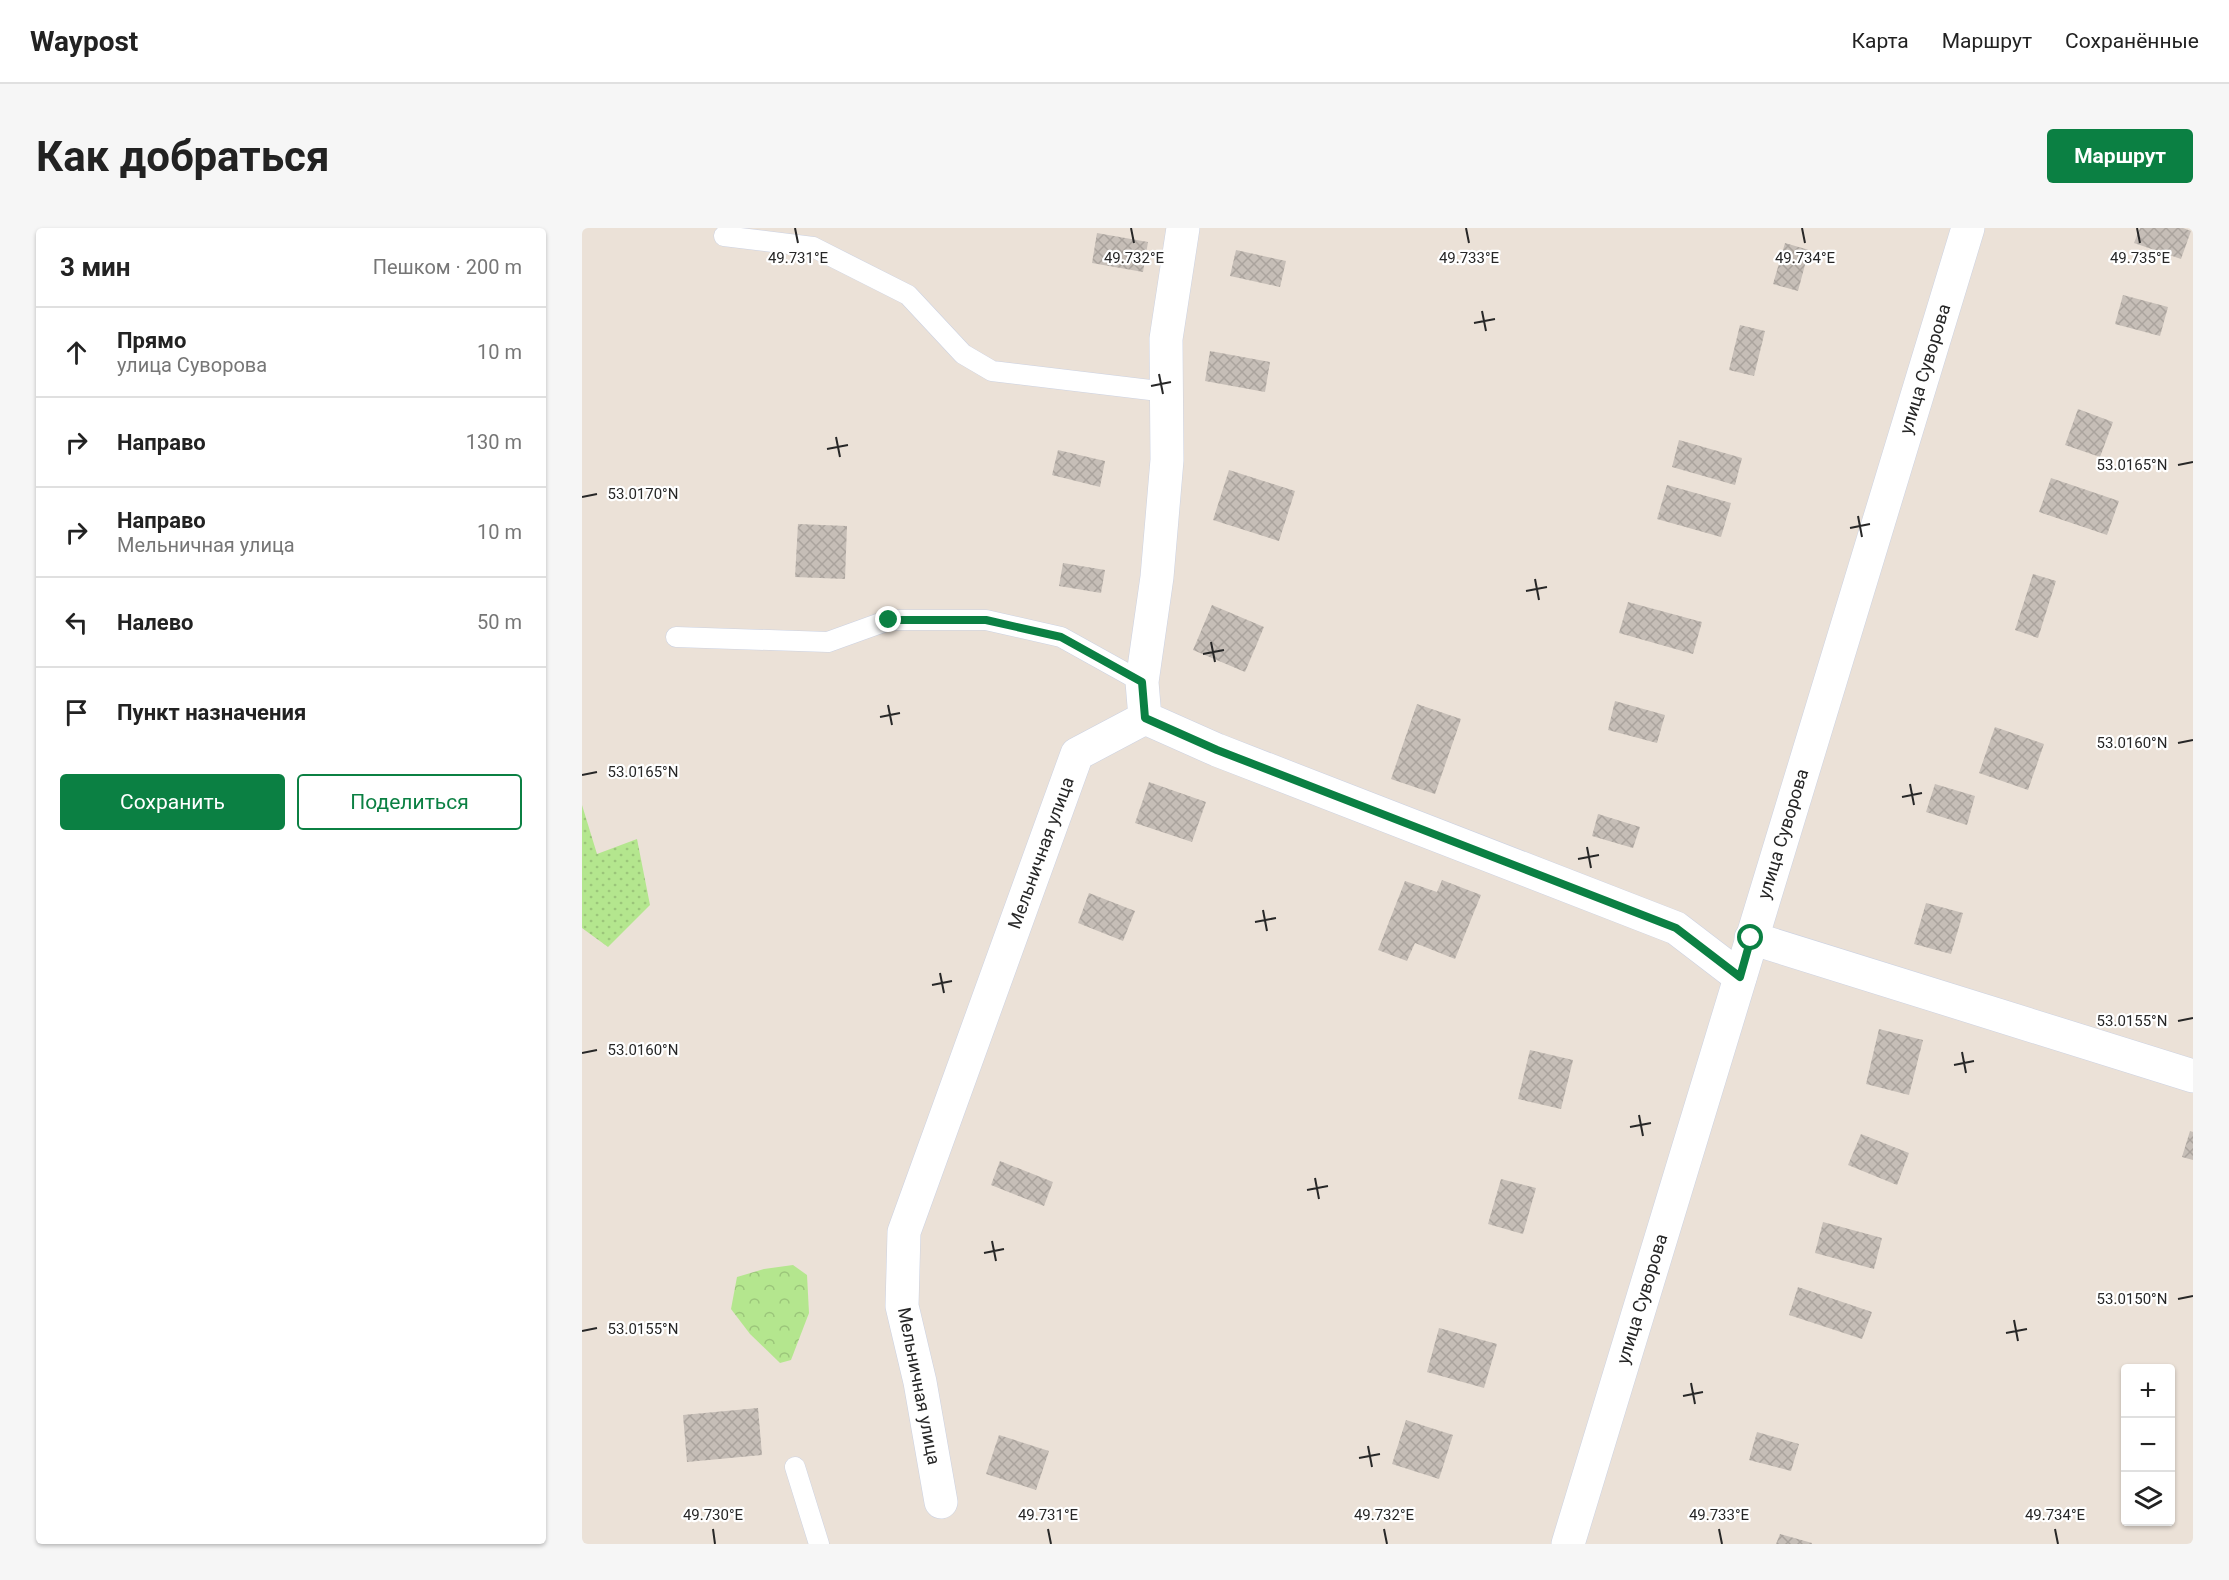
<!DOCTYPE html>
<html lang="ru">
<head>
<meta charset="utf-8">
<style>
	:root { --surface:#fff; --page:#f6f6f6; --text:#222; --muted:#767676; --line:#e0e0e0; --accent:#0b8043 }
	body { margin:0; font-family:Roboto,sans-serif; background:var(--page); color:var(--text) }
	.controls { position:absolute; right:18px; bottom:18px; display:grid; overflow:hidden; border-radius:6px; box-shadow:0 2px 4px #0004 }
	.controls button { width:54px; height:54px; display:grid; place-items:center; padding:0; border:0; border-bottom:2px solid var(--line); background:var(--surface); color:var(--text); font:30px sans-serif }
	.stop { position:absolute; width:18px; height:18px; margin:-14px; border:4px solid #0b8043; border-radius:50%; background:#fff }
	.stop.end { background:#0b8043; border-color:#fff; box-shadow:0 2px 6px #0008 }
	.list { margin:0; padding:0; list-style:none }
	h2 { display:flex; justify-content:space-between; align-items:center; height:78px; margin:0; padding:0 24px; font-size:26px }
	h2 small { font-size:20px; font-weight:400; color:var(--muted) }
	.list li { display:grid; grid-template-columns:39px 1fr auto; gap:18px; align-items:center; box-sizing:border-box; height:90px; padding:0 24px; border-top:2px solid var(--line) }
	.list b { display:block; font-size:22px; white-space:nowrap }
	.list p { margin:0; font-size:20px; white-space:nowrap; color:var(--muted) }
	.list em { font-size:20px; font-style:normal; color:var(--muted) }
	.actions { display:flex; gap:12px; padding:18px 24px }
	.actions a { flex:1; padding:14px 0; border:2px solid var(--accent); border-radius:6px; text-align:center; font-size:21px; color:var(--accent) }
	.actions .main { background:var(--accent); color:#fff }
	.icon { flex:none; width:33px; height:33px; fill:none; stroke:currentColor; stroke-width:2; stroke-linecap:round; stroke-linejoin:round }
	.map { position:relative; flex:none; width:1611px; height:1316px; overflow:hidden; border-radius:6px }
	header { display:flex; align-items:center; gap:36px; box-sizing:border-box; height:84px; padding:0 30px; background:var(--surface); border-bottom:2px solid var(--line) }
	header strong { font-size:28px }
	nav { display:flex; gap:33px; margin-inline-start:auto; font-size:21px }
	.intro { display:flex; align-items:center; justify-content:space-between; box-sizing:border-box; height:144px; padding:0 36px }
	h1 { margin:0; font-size:42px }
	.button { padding:15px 27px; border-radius:6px; background:var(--accent); color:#fff; font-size:21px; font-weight:700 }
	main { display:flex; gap:36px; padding:0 36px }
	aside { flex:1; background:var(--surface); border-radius:6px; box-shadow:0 2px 4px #0004 }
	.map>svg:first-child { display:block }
	.green { fill:url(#green-dots) }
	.forest { fill:url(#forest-crowns) }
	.building { fill:url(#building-cross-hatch) }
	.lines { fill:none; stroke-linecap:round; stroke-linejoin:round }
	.service-casing { stroke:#ccd2e2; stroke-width:21 }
	.minor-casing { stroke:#ccd2e2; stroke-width:34 }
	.tertiary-casing { stroke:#ccd2e2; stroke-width:34 }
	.service { stroke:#fff; stroke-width:20 }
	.minor { stroke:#fff; stroke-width:33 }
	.tertiary { stroke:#fff; stroke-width:33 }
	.route { stroke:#0b8043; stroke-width:8 }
	.ticks { fill:none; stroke:#272727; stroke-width:2 }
	.labels { text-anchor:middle; stroke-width:4.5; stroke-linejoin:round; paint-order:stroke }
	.street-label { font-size:18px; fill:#272727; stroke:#fff }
	.ticks-label { font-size:15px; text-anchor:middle; fill:#272727; stroke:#fff; stroke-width:4.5; stroke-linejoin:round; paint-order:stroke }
</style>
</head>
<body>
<header>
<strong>Waypost</strong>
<nav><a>Карта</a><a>Маршрут</a><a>Сохранённые</a></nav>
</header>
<div class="intro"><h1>Как добраться</h1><a class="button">Маршрут</a></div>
<main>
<aside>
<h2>3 мин<small>Пешком · 200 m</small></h2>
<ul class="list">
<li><svg class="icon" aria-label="ahead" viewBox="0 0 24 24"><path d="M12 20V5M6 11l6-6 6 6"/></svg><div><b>Прямо</b><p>улица Суворова</p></div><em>10 m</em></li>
<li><svg class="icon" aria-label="right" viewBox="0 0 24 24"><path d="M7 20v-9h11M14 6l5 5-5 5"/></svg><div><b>Направо</b></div><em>130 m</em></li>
<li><svg class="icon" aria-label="right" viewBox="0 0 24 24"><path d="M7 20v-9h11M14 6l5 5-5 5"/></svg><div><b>Направо</b><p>Мельничная улица</p></div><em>10 m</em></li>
<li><svg class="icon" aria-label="left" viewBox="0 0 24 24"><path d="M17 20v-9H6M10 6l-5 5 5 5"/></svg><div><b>Налево</b></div><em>50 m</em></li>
<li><svg class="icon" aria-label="arrive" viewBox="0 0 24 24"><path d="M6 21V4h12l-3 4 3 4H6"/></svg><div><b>Пункт назначения</b></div></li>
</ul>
<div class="actions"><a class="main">Сохранить</a><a>Поделиться</a></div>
</aside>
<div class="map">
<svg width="1611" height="1316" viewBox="0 0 1611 1316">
	<defs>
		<pattern id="green-dots" width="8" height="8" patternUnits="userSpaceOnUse" patternTransform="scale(1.5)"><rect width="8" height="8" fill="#b4e68e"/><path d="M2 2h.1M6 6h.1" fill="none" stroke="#9bc57a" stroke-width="1.8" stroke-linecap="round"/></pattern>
		<pattern id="forest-crowns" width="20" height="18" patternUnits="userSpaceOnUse" patternTransform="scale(1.5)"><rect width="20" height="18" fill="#b4e68e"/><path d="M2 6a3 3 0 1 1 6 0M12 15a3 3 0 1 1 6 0" fill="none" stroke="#9bc57a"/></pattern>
		<pattern id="building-cross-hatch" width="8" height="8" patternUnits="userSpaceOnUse" patternTransform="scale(1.5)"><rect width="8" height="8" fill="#c6beb7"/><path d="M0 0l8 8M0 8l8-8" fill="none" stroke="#aaa39d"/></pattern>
	</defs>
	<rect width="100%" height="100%" fill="#ebe1d7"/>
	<path class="green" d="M0,577L15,626L55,611L68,677L26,719L0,700Z"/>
	<path class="forest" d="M211,1037L225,1047L227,1085L209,1132L198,1135L168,1106L149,1081L155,1049L182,1041Z"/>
	<path class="building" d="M1558,0H1601L1609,3L1599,31L1552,15Z
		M515,5L566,14L561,44L510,35Z
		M1203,15L1227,22L1216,63L1191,56Z
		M654,22L704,33L698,59L648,48Z
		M1541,67L1586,79L1578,108L1533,96Z
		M1158,97L1183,103L1172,148L1147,142Z
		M628,123L688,134L683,164L623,153Z
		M1496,181L1531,194L1518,229L1483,217Z
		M1097,212L1160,230L1153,257L1090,239Z
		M476,222L523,233L518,259L470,247Z
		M647,242L713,263L697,313L631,292Z
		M1469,250L1537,273L1525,307L1457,284Z
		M1085,257L1149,275L1139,309L1075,291Z
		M216,296L265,298L263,351L213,349Z
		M481,335L523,342L519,365L477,358Z
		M1451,346L1474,353L1456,410L1433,402Z
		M1046,374L1120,394L1111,426L1037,405Z
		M630,377L682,399L663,444L611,422Z
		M1033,473L1083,487L1075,515L1026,502Z
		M835,476L879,491L853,566L809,551Z
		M1413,499L1462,516L1446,562L1397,545Z
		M567,554L624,574L610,614L553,595Z
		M1353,556L1393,568L1385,597L1344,584Z
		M1016,586L1058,599L1051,620L1010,608Z
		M860,652L899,667L873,731L833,715L825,733L796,722L823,653L855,664Z
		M507,665L553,683L541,713L496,695Z
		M1344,675L1381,685L1369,726L1332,716Z
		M1297,801L1341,812L1327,867L1284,856Z
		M948,822L991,832L979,881L936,871Z
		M1608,903L1611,904V932L1600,929Z
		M1279,906L1327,925L1315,957L1266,937Z
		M418,933L471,954L462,978L409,957Z
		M919,951L954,960L941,1006L906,996Z
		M1241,994L1300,1010L1292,1041L1233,1025Z
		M1216,1059L1290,1084L1280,1111L1207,1087Z
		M857,1100L915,1116L902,1160L845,1144Z
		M176,1180L180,1227L105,1234L101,1187Z
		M824,1192L871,1207L857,1251L810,1236Z
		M1175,1204L1217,1216L1209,1243L1167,1232Z
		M417,1207L467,1223L454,1262L404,1246Z
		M1198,1306L1230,1315V1316H1194Z"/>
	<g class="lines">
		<g class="service-casing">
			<path id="service" d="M142,8L231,19L326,67L381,126L410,143L585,164
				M94,409L246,414L307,392H404L479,409L560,454
				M213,1239L237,1316"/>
		</g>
		<g class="minor-casing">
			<path id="minor" d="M563,490L635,522L1094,700L1158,749
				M563,490L560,454L575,349L585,232L584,111L601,0
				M1169,710L1611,848
				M359,1274L338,1154L320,1078L322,1004L495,526L563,490"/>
		</g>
		<g class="tertiary-casing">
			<path id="tertiary" d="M986,1316L1386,0"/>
		</g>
		<use href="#service" class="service"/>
		<use href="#minor" class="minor"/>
		<use href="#tertiary" class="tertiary"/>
	</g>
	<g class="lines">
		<path class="route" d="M307,392H404L479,409L560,454L563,490L635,522L1094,700L1158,749L1169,710"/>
	</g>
	<path class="ticks" d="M213,0L216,15M549,0L552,15M884,0L887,15M1220,0L1223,15M1555,0L1558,15M900,83L904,103M892,95L913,91M577,146L581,166M569,158L589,154M254,209L258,229M245,221L266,217M1596,237L1611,234M0,269L15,266M1276,288L1280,309M1268,300L1288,296M953,351L957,372M944,363L965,359M629,414L633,434M621,426L642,422M306,477L310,497M298,489L318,485M1596,515L1611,512M0,547L15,544M1328,556L1332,577M1320,569L1340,565M1005,619L1009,640M996,631L1017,627M681,682L685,703M673,694L694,690M358,745L362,765M350,757L370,753M1596,793L1611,790M1380,824L1384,845M0,825L15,822M1372,837L1392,833M1057,887L1061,908M1048,899L1069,895M733,950L737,971M725,962L746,958M410,1013L414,1033M402,1025L422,1021M1596,1071L1611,1068M1432,1092L1436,1113M0,1103L15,1100M1424,1105L1445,1101M1109,1155L1113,1176M1101,1168L1121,1164M786,1218L790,1239M777,1230L798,1226M131,1301L133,1316M466,1301L469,1316M802,1301L805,1316M1137,1301L1140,1316M1473,1301L1476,1316"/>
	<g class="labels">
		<g class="street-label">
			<text transform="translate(1343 141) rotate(-73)" y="6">улица Суворова</text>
			<text transform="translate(1201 606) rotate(-73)" y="6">улица Суворова</text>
			<text transform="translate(459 625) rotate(-70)" y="6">Мельничная улица</text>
			<text transform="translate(1060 1071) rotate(-73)" y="6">улица Суворова</text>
			<text transform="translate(337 1158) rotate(79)" y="6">Мельничная улица</text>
		</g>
	</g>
	<g class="ticks-label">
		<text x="216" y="35">49.731°E</text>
		<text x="552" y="35">49.732°E</text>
		<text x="887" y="35">49.733°E</text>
		<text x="1223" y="35">49.734°E</text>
		<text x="1558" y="35">49.735°E</text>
		<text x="1550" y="242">53.0165°N</text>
		<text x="61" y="271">53.0170°N</text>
		<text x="1550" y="520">53.0160°N</text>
		<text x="61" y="549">53.0165°N</text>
		<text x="1550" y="798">53.0155°N</text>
		<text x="61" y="827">53.0160°N</text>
		<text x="1550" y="1076">53.0150°N</text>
		<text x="61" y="1106">53.0155°N</text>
		<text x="131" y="1292">49.730°E</text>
		<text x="466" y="1292">49.731°E</text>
		<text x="802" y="1292">49.732°E</text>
		<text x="1137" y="1292">49.733°E</text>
		<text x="1473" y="1292">49.734°E</text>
	</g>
</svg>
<div class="controls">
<button>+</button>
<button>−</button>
<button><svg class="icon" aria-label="layers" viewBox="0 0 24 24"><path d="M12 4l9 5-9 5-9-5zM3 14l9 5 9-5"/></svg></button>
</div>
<div class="stop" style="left:1169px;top:710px"></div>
<div class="stop end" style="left:307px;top:392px"></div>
</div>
</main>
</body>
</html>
